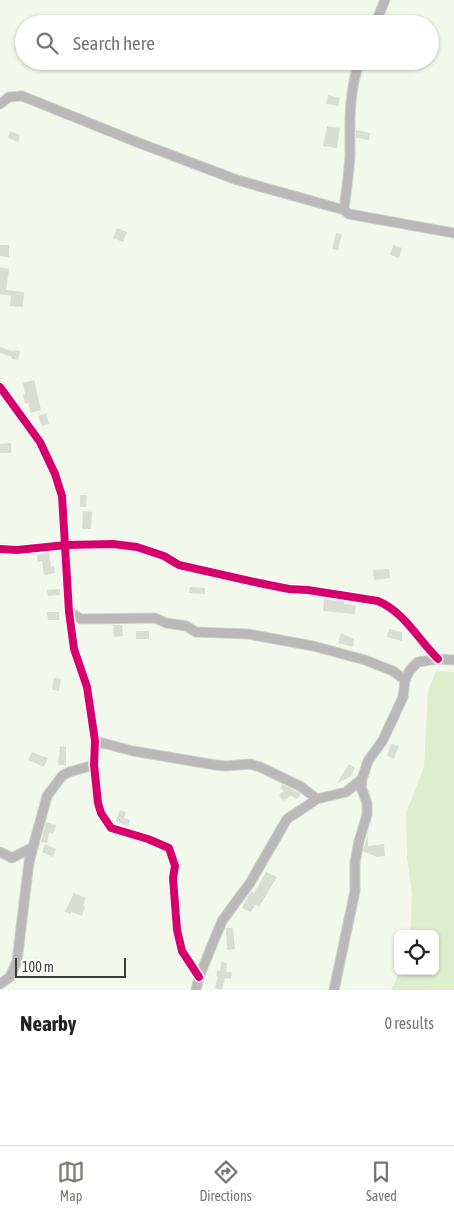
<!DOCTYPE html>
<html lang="en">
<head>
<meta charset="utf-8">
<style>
	:root { --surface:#fff; --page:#f6f6f6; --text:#222; --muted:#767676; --line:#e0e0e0; --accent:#7a7f74 }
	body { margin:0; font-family:"Asap Condensed",sans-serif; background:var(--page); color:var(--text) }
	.controls { position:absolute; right:15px; bottom:15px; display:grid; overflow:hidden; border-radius:8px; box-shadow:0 1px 4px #0004 }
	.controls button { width:45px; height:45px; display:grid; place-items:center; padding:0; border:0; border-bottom:1px solid var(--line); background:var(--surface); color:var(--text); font:25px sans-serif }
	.scale { position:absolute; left:15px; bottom:12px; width:111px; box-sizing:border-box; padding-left:5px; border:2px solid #393e34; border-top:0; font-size:14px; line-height:18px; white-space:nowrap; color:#393e34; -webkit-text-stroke:4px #fff; paint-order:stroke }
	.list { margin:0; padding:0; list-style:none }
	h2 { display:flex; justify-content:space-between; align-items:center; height:65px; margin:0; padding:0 20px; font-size:21px }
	h2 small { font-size:16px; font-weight:400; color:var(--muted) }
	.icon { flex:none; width:28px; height:28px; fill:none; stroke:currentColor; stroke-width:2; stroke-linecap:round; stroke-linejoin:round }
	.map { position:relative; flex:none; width:454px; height:990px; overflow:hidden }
	.search { position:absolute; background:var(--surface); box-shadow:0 1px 4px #0004; left:15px; right:15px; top:15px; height:55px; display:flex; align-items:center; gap:12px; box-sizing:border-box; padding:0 18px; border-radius:28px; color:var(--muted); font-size:19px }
	.sheet { height:155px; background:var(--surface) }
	nav { display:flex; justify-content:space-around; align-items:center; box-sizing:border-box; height:70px; border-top:1px solid var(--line); background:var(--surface); font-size:14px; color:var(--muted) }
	nav a { display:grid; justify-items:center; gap:2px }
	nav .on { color:var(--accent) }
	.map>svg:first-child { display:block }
	.green { fill:#ddeecd }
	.building { fill:#d9ded4 }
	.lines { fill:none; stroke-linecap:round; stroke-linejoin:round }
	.minor-casing { stroke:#cdd3c8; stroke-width:11 }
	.minor { stroke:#bab8b9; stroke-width:9 }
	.cycleway-casing { stroke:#fff; stroke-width:11 }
	.cycleway { stroke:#d6006c; stroke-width:8 }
</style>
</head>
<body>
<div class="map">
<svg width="454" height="990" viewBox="0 0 454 990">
	<rect width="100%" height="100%" fill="#f2f9ec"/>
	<path class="green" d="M436,671L454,672V990H391L400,971H435V934H410L412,894L407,858L406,813L424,767L428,691Z"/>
	<path class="building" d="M328,95L340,98L338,106L326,104Z
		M327,126L340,128L337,148L323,146Z
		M356,130L370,133L369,140L356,138Z
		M10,131L20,135L18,142L8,138Z
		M117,228L127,232L123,242L113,238Z
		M336,233L342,234L338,250L332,249Z
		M0,245H9V257L0,256Z
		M393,245L402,248L399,258L390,255Z
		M0,267L9,269L6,290L24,292L23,307L10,306L11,296L0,294Z
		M0,347L13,351V350L20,351L18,360L12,359V357L0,353Z
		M34,380L41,410L31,413L28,403L25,404L23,395L25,394L23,383Z
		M46,413L49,424L42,426L38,416Z
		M11,443V453H0V444Z
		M80,495H87L86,507H80Z
		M83,511L92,512L91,529H82Z
		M49,553L51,566H54L55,573L44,575L42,561L38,562L37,555Z
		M389,569L390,578L374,580L373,570Z
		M190,587L205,588V594L189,593Z
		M60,589V595L48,596L47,590Z
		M324,599L344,602V604L356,605L355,614L323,611Z
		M47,612H59V620H48Z
		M113,625H122L123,636L114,637Z
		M389,629L402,632V641L387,637Z
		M136,631H149V639H136Z
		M341,633L354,639L353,647L338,643Z
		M54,678L61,679L59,691L52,690Z
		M391,744L399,746L394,759L387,756Z
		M60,746L66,747V765H58Z
		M32,752L48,758L44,767L28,760Z
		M349,764L355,768L350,777L337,783Z
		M282,784L301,794L297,799L291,796L283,801L279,795L284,791L280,788Z
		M120,810L126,812L124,818L130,820L128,826L116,821Z
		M46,822L56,825L53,834L49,833L47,843L41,842Z
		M368,834V846L384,844L385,856L377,857L363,851Z
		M45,844L56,849L53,857L42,852Z
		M266,872L277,877L259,907L255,905L251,912L242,908L250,893L251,892L254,893Z
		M74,893L86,898L83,906L85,907L82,916L71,912V914L65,912Z
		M226,928H233L235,949L227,950Z
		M221,962L227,963L226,972H232L231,979L225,978L222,990L215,988L218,977L216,976L217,970L220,971Z"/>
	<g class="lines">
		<g class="minor-casing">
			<path id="minor" d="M375,24L385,0
				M360,61C348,92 350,124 350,156C349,174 346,192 344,210L349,214L454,233
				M0,104L9,97L22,96L134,141L237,180L344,210
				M0,387L40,442L55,474L62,496L69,612L74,649L87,687L95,741L94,765L98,803L101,813L111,828L148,839L169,848L175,866L173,878L177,930L182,951L199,977
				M0,549L17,550L66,545L113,544L137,547L164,556L179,565L259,583L289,589L308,590L378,601C404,612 418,639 438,659
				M69,612L81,619L155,618L166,623L186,626L196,632L248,634L313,646L365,660L393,671L405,680
				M95,741L133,751L215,765L226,766L250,764L260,767L300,786L317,799
				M0,852L12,858L33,847
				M0,984L10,977L17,961L29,862L47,796L62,776L69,772L94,765
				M196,990L199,977L222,921L250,883L287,819L317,799L346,792L362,779L368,761L383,740L403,697L405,680L410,670L418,662L438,659L454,660
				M334,990L355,891V862L359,841L367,815V803L361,787L362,779"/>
		</g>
		<use href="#minor" class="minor"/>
		<g class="cycleway-casing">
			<path id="cycleway" d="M0,387L40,442L55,474L62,496L69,612L74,649L87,687L95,741L94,765L98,803L101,813L111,828L148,839L169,848L175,866L173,878L177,930L182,951L199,977
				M0,549L17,550L66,545L113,544L137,547L164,556L179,565L259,583L289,589L308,590L378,601C404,612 418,639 438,659"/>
		</g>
		<use href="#cycleway" class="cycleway"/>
	</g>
</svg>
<div class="controls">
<button><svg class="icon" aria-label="locate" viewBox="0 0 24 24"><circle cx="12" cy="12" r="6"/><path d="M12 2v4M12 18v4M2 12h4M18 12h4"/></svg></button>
</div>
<div class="scale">100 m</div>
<div class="search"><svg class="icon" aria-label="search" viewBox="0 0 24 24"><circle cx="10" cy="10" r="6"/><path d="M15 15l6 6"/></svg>Search here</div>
</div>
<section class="sheet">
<h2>Nearby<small>0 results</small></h2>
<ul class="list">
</ul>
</section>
<nav>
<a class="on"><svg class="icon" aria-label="map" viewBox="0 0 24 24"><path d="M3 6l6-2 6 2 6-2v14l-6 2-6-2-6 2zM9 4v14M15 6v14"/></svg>Map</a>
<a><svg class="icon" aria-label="directions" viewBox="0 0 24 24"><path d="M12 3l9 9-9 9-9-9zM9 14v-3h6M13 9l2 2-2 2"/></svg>Directions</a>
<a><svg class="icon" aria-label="saved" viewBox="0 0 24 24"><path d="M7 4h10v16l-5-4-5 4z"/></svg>Saved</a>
</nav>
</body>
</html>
